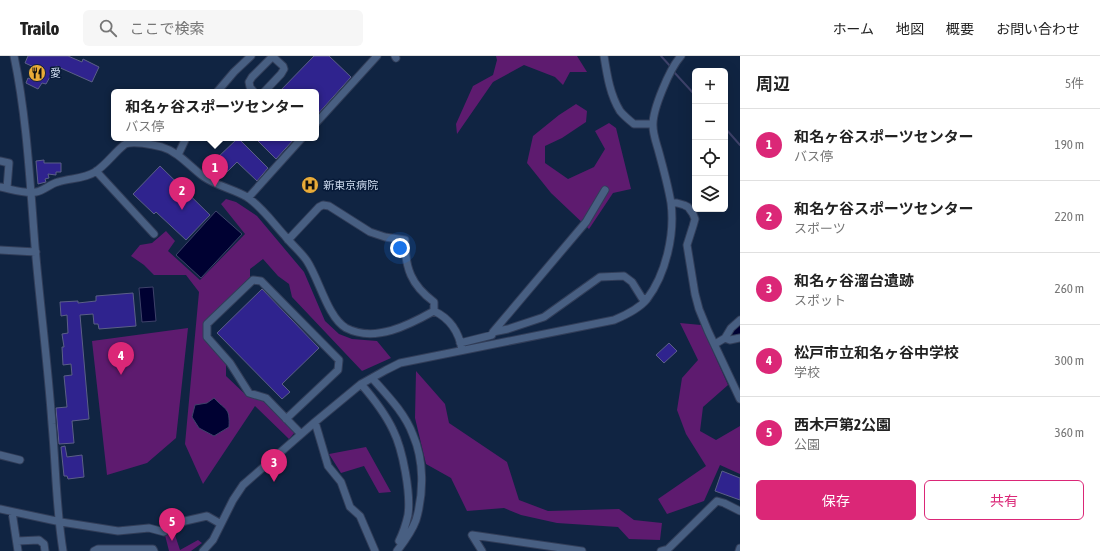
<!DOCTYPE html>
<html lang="ja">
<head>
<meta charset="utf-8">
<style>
	:root { --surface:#fff; --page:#f6f6f6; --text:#222; --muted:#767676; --line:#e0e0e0; --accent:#db2777 }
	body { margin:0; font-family:"Asap Condensed","Noto Sans JP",sans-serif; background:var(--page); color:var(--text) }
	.controls { position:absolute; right:12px; top:12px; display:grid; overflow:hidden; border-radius:6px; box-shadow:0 4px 16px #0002 }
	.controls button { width:36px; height:36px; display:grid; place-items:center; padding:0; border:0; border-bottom:1px solid var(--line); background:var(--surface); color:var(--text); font:20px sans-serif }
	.you { position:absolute; left:400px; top:192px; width:14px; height:14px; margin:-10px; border:3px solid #fff; border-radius:50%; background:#1a73e8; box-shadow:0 0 0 6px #1a73e833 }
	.badge { display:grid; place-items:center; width:26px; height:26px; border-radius:50%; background:var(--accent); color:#fff; font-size:13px; font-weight:700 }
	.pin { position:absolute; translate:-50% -33px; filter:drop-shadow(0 1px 2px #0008) }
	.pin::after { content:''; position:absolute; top:21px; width:14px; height:12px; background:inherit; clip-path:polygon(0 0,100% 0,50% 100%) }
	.popup { position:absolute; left:111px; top:33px; width:208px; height:52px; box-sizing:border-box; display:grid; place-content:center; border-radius:6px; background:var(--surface); filter:drop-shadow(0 1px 3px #0005); font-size:13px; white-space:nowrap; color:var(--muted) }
	.popup b { font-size:15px; color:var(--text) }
	.popup::after { content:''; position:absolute; left:50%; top:100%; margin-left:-8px; border:8px solid transparent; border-top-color:var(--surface) }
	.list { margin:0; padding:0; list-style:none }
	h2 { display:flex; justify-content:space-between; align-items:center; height:52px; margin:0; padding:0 16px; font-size:17px }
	h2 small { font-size:13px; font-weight:400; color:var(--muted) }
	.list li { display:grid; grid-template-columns:26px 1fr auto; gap:12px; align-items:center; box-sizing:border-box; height:72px; padding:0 16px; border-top:1px solid var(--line) }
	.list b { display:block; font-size:15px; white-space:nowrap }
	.list p { margin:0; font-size:13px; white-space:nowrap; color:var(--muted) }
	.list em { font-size:13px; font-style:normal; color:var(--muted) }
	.actions { display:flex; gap:8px; padding:12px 16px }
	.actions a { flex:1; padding:9px 0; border:1px solid var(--accent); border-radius:6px; text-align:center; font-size:14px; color:var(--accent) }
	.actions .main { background:var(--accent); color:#fff }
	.icon { flex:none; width:22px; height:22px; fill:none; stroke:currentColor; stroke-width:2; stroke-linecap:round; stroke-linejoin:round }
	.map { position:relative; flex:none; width:740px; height:495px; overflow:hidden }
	header { display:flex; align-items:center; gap:24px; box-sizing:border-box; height:56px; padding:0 20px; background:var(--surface); border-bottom:1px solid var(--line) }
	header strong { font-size:19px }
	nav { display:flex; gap:22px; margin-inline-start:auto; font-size:14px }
	.search { width:280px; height:36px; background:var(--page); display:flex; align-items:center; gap:10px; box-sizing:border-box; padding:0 14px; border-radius:6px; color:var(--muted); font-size:15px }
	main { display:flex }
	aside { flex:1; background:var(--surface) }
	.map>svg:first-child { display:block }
	.green { fill:#5e1b6f }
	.water { fill:#000132; stroke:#3e426a }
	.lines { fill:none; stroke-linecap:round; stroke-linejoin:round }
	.stream { stroke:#3e426a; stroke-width:2 }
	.river { stroke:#000132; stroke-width:12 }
	.building { fill:#2f238e; stroke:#5b5f87 }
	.minor-casing { stroke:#313d58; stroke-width:9 }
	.minor { stroke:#485f82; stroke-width:7 }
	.labels { text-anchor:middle; stroke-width:3; stroke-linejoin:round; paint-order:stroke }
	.poi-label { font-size:11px; fill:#cddaee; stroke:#071a38; text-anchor:start }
</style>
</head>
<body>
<header>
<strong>Trailo</strong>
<div class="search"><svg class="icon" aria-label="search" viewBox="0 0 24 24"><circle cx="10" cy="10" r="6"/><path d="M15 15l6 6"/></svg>ここで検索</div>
<nav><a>ホーム</a><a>地図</a><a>概要</a><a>お問い合わせ</a></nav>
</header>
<main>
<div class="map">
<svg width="740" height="495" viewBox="0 0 740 495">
	<rect width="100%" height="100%" fill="#102442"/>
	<path class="green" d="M496,0H577L587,16H570L563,29L555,21L524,9L493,26L457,78L456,68L473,30L493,19L497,4Z
		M576,48L587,55L586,66L562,82L545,90V107L568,123L594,111L605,93L595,75L609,67L616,72L631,133L613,137L589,173L551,137L527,107L533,80L559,59Z
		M226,143L236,146L257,160L304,216L325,265L339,278L352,283L377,285L391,302L362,315L292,241L289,228L278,220L263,203L250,213V221L205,266L203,282L226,308V320L247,340L263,345L295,376L289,383L255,350L203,428L185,388L199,236L186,219H154L144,209L131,200L140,189L152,187L166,175L175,185L168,195L200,224L245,178L221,148Z
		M680,267L701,269L728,329L703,351L700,375L716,384L740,370V418L720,409L704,445L667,458L658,443L706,410L686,378L677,354L682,322L698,304Z
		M188,272L176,382L147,407L107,419L92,285Z
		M416,315L445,348L449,367L507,406L519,444L548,455L619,453L634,464L662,467L660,484L629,483L618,471L557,467L521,459L504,452L467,455L451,422L426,408L415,362Z
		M366,391L391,436L379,437L364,410L341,417L329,398Z
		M173,473L180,494L198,484L202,487L191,495H169L165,479Z"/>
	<path class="water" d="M216,155L242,178L201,222L176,199Z
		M153,231L156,265L142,266L139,232Z
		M214,342C226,355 230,351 229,371L214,380L199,372L192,361L195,349L207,347Z"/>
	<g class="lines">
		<path class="stream" d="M661,0L671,11
			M673,15L695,39
			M725,72L740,89"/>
		<path class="river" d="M735,277L740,274"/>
	</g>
	<path class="building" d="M28,0H68L82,6L83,3L99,11L92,26L56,10L46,28L42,27L38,33L26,27L28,22L30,23L36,12L25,7Z
		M314,0H329L351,21L316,60V36H279Z
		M238,82L268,112L257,125L237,106L227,116L215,104Z
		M255,82H295L276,103Z
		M44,104V107H61V116H56V119L48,118L49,122L45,123L46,126L38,128L36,105Z
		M160,110L210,159L186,184L156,156L154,158L133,138Z
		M262,233L319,292L282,328L290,336L282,343L217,277Z
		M133,237L136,270L99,273L98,268H94L93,258L80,259L89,363L72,365L74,387L59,388L56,352L67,351L64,320L72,319L71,308L63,309L62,291H64L62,278L68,277L67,259L61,260L60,246L78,245V247L96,245V240Z
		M669,287L677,295L664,307L656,299Z
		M65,390L67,401L82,399L84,421L68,423L67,420H64L61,391Z
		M722,415L740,422V444L715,435Z"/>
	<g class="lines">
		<g class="minor-casing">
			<path id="minor" d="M14,0C27,62 30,127 35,190C40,249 48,309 52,368C56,411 56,452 63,495
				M395,0L396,2
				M604,0C607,19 610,39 620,55C624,60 629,64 634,68H653
				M217,36L234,16L251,0
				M254,36L250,31L249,26L252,21L272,1
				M264,36L281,18L284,13L283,10L272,0
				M316,67L377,0
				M178,99L186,82
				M0,105L9,107L7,132
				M96,115L154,178
				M0,131C11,133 25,138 36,136C43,135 50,128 58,126C70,122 84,123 95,116C106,109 114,97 124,89C131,84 154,89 162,91C179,96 190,111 204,121C217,130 233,133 247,141C262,151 273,167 285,180C292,189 301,196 307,205C319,223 328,262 346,272C375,287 409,269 434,255C451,263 459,276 462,294
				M248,142L302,82
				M671,147H677L684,149L688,151L693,158L695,163L693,170L687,189L695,238L699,253L708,275L740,343
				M288,184L319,151L323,149L329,150L370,176L385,181L405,184C405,212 411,229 434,246V255
				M0,194L36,196
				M493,276L586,166L605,134
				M725,282L730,284L740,282
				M460,287L492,279L493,276L508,273L544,261L600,221L624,220L632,226L642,242L646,243
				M715,288L725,282L731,272L740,264
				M372,322C387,339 405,357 413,379C424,404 424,437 416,464C412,475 404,486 397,495
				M361,328C374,343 385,357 393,374C403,394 411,438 408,459C406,468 403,477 399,485
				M286,363L338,314L339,304L261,225L253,224L207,268V281L230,307L249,337L266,342L301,378
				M315,366L328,410L341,426L350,451L360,460L375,495
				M0,399L20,404
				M0,453L61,466L118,475L149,472L164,476L185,465L207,460L221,468
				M12,456L18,495
				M17,485L39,484L44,488L45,495
				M94,495L98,493H153L154,495
				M203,495L213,484L233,444L243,429L315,366L361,328L386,314L400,307L614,264C626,259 639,253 647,243C666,218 675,178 671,147C668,129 663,111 658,93C656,86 653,78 653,70C652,54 670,12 681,0
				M482,495L472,479L582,495
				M661,495L668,493L717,445L724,447L740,455
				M739,495L740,492"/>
		</g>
		<use href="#minor" class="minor"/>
	</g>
	<defs>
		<g id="restaurant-disc" transform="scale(0.9)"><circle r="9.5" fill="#e9ab38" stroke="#071a38"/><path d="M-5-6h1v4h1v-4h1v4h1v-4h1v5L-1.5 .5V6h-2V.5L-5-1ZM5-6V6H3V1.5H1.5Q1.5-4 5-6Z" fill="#111"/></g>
		<g id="hospital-disc" transform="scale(0.9)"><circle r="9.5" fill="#e9ab38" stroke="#071a38"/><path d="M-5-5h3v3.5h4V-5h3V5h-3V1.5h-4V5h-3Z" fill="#111"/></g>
	</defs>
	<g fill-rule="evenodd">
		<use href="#restaurant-disc" x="37" y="17"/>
		<use href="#hospital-disc" x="310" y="129"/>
	</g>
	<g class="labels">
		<g class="poi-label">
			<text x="50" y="21">愛</text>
			<text x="323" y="133">新東京病院</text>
		</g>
	</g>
</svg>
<div class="controls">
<button>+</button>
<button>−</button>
<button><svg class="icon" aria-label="locate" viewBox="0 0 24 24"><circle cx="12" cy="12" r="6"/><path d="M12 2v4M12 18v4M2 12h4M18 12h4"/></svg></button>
<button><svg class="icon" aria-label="layers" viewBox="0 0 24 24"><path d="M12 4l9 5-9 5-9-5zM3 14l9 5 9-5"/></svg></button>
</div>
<div class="you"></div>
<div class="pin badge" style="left:215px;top:131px">1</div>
<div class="popup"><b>和名ヶ谷スポーツセンター</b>バス停</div>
<div class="pin badge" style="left:182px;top:154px">2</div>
<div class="pin badge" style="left:274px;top:426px">3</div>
<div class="pin badge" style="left:121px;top:319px">4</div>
<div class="pin badge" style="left:172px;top:485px">5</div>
</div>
<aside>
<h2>周辺<small>5件</small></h2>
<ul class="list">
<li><span class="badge">1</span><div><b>和名ヶ谷スポーツセンター</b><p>バス停</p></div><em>190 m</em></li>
<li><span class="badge">2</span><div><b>和名ケ谷スポーツセンター</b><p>スポーツ</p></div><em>220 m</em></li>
<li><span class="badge">3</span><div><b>和名ヶ谷溜台遺跡</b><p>スポット</p></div><em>260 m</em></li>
<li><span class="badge">4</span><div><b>松戸市立和名ヶ谷中学校</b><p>学校</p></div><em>300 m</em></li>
<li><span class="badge">5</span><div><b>西木戸第2公園</b><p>公園</p></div><em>360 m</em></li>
</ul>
<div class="actions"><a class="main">保存</a><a>共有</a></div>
</aside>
</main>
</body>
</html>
